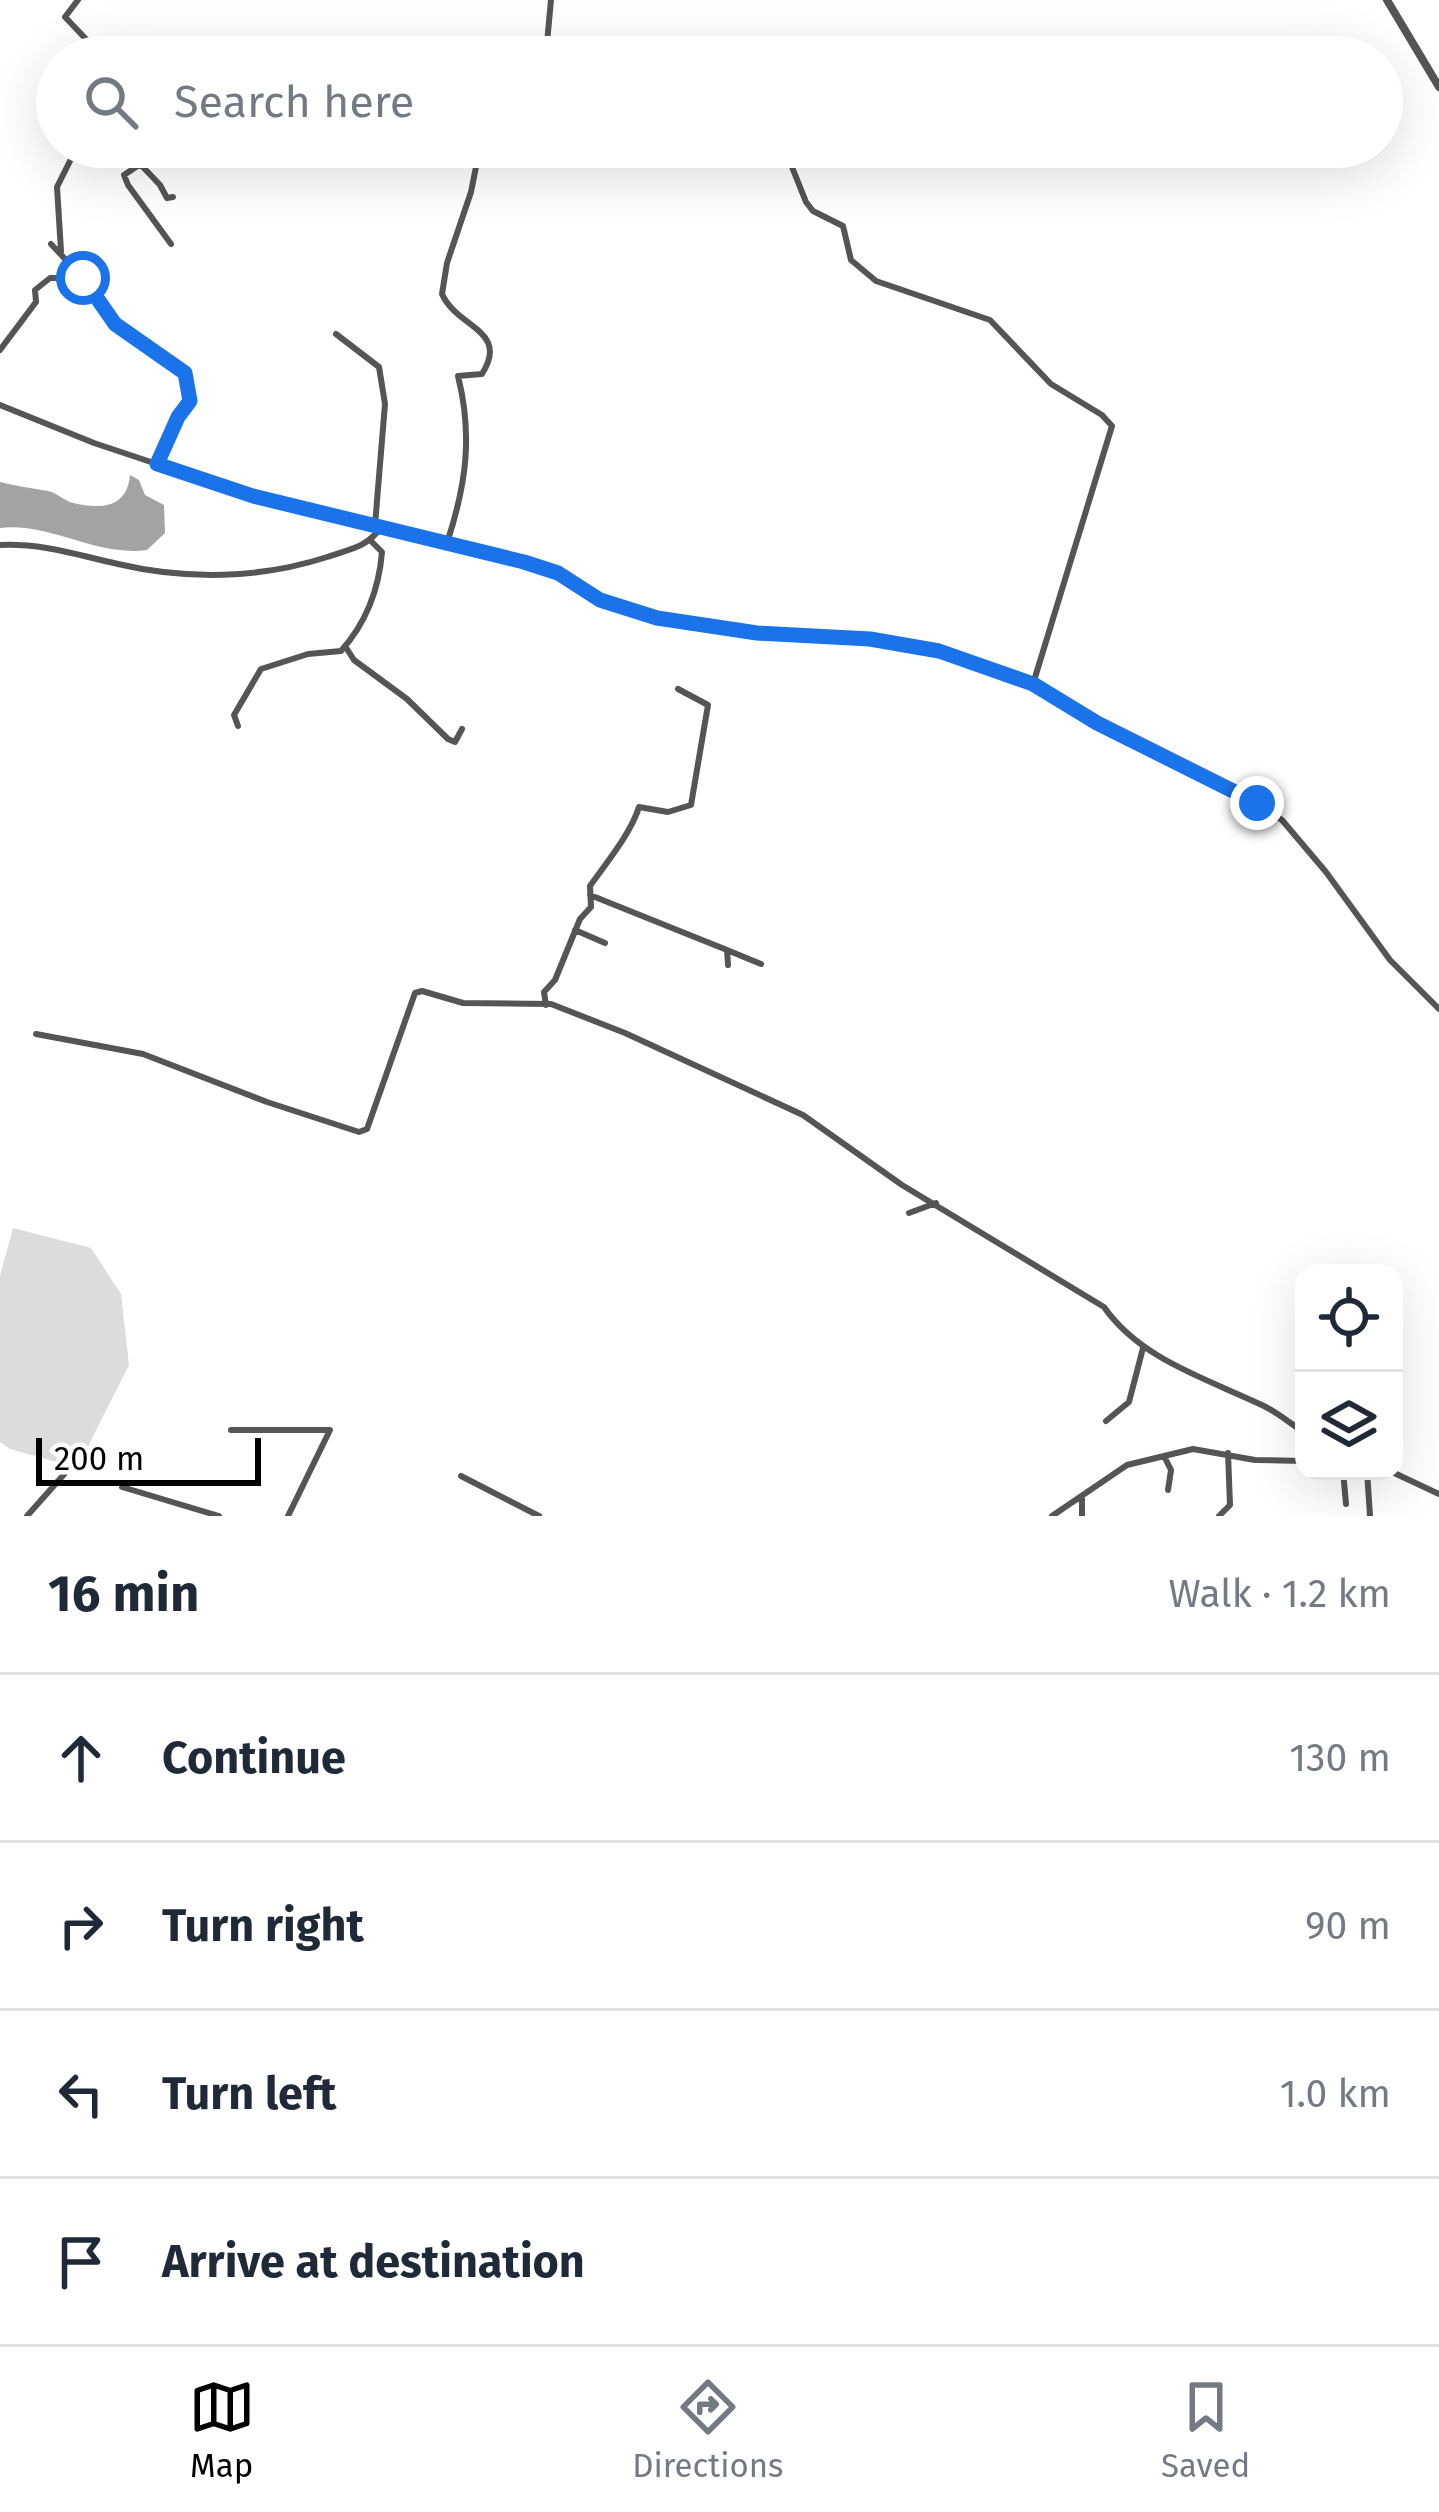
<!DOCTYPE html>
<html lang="en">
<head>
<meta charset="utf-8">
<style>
	:root { --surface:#fff; --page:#f6f6f7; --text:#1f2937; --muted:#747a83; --line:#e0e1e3; --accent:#000 }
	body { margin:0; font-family:"Fira Sans",sans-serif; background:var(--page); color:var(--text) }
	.controls { position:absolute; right:36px; bottom:36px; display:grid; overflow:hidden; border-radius:24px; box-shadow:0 12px 48px #0002 }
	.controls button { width:108px; height:108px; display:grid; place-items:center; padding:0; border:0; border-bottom:3px solid var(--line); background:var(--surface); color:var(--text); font:60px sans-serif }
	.scale { position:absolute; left:36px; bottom:30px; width:225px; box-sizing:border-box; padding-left:12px; border:6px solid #000; border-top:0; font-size:33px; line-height:42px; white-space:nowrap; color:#000; -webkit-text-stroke:9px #fff; paint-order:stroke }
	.stop { position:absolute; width:36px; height:36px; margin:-27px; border:9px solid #1a73e8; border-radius:50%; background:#fff }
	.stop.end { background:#1a73e8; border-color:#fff; box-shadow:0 3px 12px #0008 }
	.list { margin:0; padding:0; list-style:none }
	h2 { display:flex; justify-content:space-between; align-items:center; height:156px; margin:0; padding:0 48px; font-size:51px }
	h2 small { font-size:39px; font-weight:400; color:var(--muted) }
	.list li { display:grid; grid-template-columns:78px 1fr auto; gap:36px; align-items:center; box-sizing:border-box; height:168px; padding:0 48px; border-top:3px solid var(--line) }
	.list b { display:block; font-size:45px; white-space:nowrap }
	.list em { font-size:39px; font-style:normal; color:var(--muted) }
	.icon { flex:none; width:66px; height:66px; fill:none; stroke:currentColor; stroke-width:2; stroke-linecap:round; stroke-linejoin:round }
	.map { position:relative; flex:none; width:1439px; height:1516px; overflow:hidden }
	.search { position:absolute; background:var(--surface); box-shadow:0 12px 48px #0002; left:36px; right:36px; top:36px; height:132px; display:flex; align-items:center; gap:30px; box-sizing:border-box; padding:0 42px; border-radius:66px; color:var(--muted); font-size:45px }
	.sheet { height:828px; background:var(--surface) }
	nav { display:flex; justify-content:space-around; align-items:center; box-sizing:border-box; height:168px; border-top:3px solid var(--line); background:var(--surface); font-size:33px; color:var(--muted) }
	nav a { display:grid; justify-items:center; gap:6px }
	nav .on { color:var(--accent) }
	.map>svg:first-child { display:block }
	.green { fill:#dcdcdc }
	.water { fill:#a3a3a3 }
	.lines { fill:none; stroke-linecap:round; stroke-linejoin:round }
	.minor { stroke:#555; stroke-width:6 }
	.tertiary { stroke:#555; stroke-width:8 }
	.route { stroke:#1a73e8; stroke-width:15 }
</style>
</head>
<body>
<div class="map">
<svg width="1439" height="1516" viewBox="0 0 1439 1516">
	<rect width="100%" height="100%" fill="#fff"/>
	<path class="green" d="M13,1228L91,1248L121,1294L129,1365L77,1468L10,1449L0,1442V1276Z"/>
	<path class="water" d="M130,475L139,480L145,495L164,505L165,533L147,550C96,557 50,522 0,528V482C16,486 32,488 48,491C58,493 64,501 73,503C100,509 127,509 130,475Z"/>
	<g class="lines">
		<path class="minor" d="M78,0L65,17L103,57
			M547,43L633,57
			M531,57L547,43L551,0
			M124,147L160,185L167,198L173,197
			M784,147L806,202L813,211L843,226L851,260L876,281L990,320L1051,384L1102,415L1112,426L1033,684
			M139,165L124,175L128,185L171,244
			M61,251L57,187L77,147
			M83,278L115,324L185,373L190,401L157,464
			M336,334L379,367L385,404L375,525
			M0,350L36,302L35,290L50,278H83L51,244
			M0,405L94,443L253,496L558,573L600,600L657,618L757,633L834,635L904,644L939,651L1033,684L1084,716L1248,798L1282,820L1326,872L1390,960L1439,1009
			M447,543C466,485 473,436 458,376L482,374C510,330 457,328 442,294L447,263L471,192L480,147
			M0,545C42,543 77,555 118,564C186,580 260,579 327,557C350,549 368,547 381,527
			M345,646L354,660L407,699L448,739L455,742L462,729
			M238,726L234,715L261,669L308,654L341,651C366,623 379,589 382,552L372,542
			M590,895L727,950L728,965
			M575,930L605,943
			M727,950L761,964
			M546,1005L544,992L555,980L580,919L591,907L590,886C607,862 631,833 639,807L668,812L691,805L708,705L678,689
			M36,1034L143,1054L267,1102L359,1132L367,1129L415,993L422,991L463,1003L551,1004L625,1033L803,1115L902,1185L1104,1307C1141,1360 1208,1379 1264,1406C1278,1413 1291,1424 1304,1432
			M909,1213L936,1203
			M1106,1421L1129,1402L1143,1348
			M231,1430H330L288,1516
			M1165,1458L1171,1470L1168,1490
			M1343,1471L1346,1504
			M1367,1471L1370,1516
			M1390,1471L1439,1494
			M461,1476L539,1516
			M122,1487L219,1516
			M1082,1498V1516
			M27,1516L67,1471
			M1052,1516L1127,1465L1193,1449L1255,1460L1304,1461
			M1219,1516L1230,1505L1228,1453"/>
		<path class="tertiary" d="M1387,0L1439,87"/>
	</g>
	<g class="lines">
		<path class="route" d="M83,278L115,324L185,373L190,401L178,417L157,464L253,496L524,562L558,573L600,600L657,618L757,633L870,639L939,651L1033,684L1097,723L1257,803"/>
	</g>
</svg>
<div class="controls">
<button><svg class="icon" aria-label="locate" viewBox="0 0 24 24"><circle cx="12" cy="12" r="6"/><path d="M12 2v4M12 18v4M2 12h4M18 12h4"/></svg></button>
<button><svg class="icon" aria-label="layers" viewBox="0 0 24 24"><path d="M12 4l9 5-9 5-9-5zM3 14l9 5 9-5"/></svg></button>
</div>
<div class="scale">200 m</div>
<div class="stop" style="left:83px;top:278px"></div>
<div class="stop end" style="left:1257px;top:803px"></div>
<div class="search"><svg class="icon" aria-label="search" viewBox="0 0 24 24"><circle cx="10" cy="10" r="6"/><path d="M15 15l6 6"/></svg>Search here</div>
</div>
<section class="sheet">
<h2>16 min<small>Walk · 1.2 km</small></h2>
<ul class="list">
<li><svg class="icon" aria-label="ahead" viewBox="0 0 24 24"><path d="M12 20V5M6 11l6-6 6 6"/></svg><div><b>Continue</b></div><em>130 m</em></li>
<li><svg class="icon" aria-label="right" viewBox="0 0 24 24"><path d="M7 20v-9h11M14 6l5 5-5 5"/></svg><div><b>Turn right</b></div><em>90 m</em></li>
<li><svg class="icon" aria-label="left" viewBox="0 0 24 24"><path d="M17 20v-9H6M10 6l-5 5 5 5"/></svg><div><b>Turn left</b></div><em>1.0 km</em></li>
<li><svg class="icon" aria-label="arrive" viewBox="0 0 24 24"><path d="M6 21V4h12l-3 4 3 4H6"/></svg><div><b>Arrive at destination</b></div></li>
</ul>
</section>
<nav>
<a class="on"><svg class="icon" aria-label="map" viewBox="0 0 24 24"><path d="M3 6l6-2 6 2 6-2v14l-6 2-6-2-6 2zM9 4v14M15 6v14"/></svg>Map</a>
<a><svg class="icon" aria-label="directions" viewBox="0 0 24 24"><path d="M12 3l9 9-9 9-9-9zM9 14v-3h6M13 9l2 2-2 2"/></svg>Directions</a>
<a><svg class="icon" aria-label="saved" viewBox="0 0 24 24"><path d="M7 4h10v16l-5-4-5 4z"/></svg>Saved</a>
</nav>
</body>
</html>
